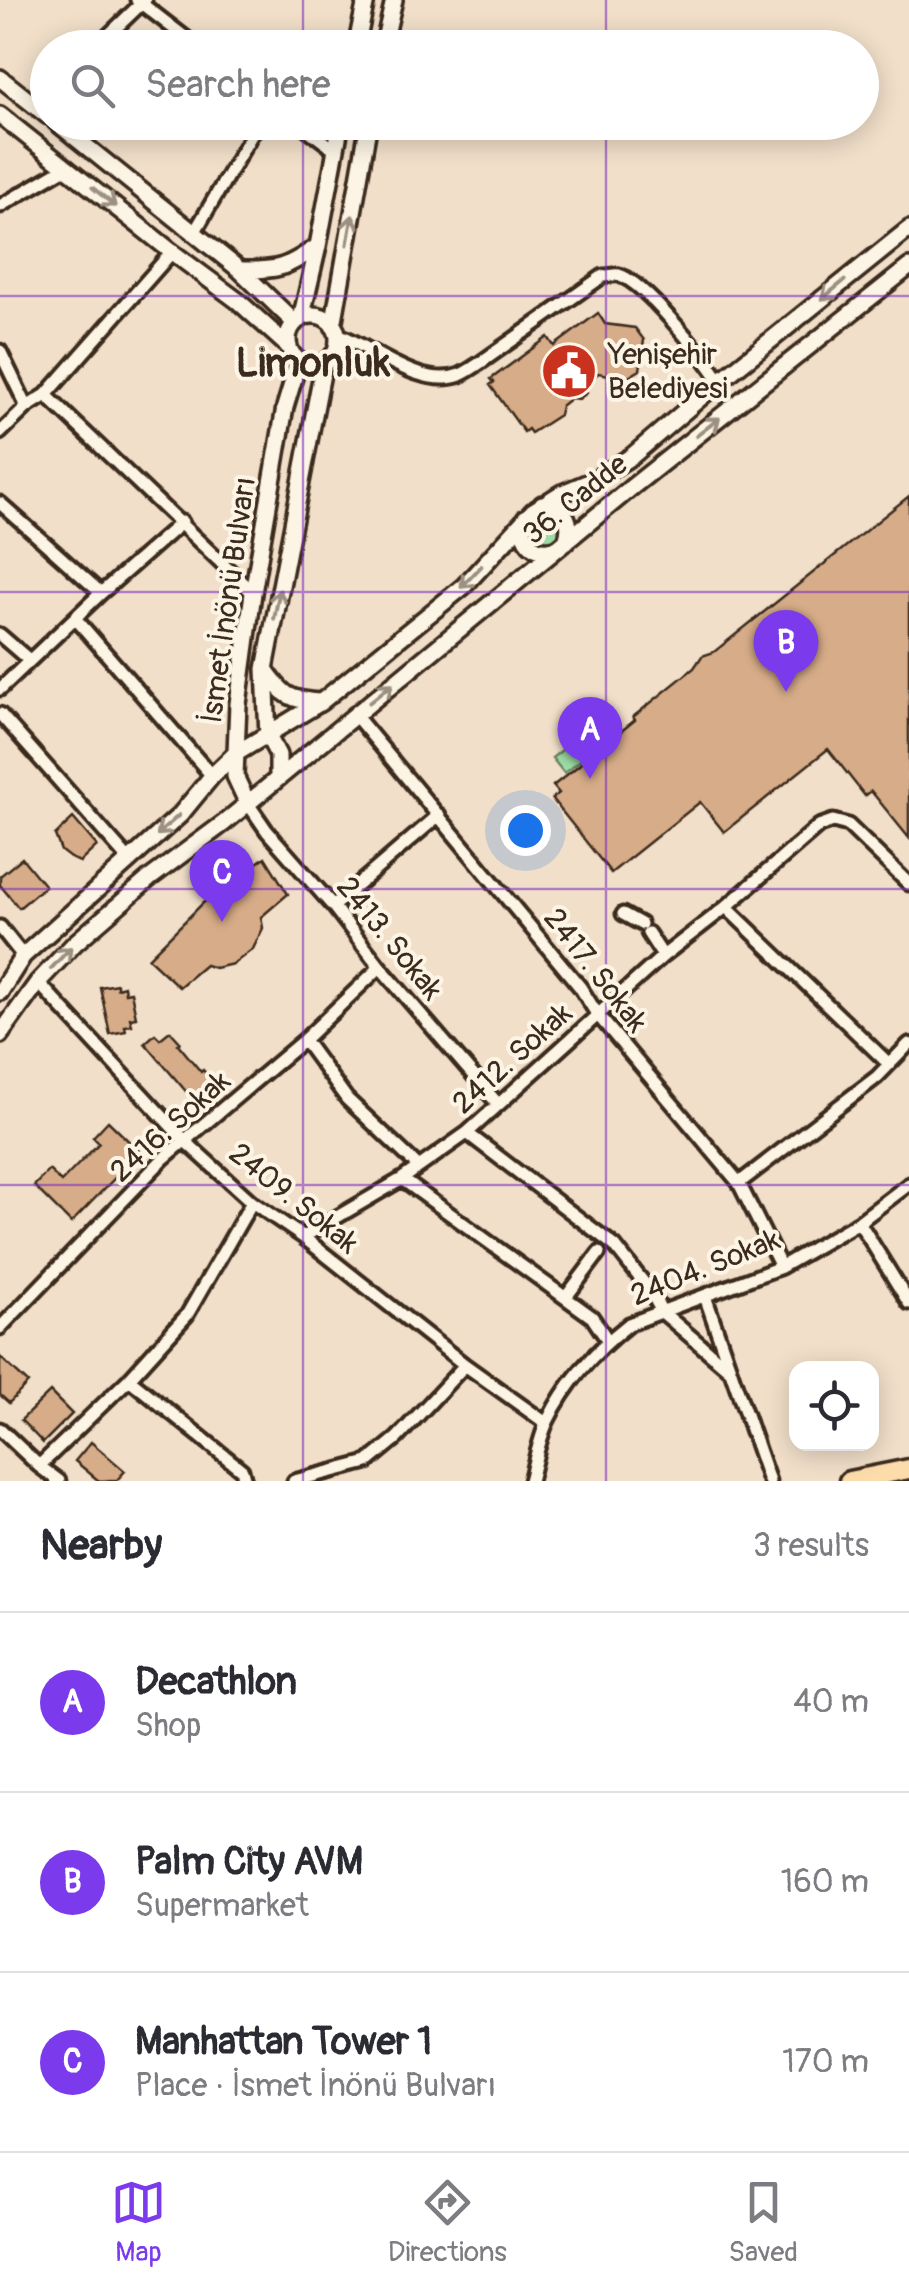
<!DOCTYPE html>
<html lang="en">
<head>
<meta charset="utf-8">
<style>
	:root { --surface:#fff; --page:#f2f2f3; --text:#2b2b33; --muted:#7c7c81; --line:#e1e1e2; --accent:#7c3aed }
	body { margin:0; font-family:Pangolin,sans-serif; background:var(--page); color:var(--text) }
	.controls { position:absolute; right:30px; bottom:30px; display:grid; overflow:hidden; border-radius:20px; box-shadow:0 5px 25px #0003 }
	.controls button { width:90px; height:90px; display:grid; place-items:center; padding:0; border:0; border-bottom:2px solid var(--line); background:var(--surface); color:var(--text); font:50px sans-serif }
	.you { position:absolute; left:525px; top:830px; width:35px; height:35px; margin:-25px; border:8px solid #fff; border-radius:50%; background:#1a73e8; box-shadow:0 0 0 15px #1a73e833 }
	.badge { display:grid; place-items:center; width:65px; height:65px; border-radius:50%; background:var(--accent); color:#fff; font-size:32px; font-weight:700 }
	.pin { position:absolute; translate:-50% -82px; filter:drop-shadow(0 2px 5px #0008) }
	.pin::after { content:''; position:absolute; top:52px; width:35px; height:30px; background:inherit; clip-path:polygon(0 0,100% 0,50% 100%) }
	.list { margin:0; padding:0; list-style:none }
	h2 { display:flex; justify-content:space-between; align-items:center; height:130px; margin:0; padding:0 40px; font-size:42px }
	h2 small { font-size:32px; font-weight:400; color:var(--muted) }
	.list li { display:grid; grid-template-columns:65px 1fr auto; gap:30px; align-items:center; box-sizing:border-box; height:180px; padding:0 40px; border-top:2px solid var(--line) }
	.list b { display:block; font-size:38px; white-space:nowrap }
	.list p { margin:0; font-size:32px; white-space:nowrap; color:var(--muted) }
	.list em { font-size:32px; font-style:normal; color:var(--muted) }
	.icon { flex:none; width:55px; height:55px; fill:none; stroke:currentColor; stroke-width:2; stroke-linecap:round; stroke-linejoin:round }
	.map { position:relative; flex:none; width:909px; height:1481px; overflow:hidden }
	.search { position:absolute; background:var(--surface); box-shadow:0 5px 25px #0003; left:30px; right:30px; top:30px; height:110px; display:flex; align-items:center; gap:25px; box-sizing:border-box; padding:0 35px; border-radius:55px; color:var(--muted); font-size:38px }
	.sheet { height:670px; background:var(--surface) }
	nav { display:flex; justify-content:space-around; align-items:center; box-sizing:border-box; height:140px; border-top:2px solid var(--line); background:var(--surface); font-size:28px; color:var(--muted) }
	nav a { display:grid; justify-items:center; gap:5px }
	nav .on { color:var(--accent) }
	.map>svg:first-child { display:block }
	.green { fill:#9cdca5; stroke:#6c8362; stroke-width:2.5 }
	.building { fill:#d7ac88; stroke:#3b2a1e; stroke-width:2.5 }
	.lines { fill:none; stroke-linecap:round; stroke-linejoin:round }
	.street-casing { stroke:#3b2a1e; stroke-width:19 }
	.secondary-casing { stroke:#3b2a1e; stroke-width:22 }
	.primary-casing { stroke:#3b2a1e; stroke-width:25 }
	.street { stroke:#fcf5e5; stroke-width:11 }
	.secondary { stroke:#fcf5e5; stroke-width:15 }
	.primary { stroke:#fddcac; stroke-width:18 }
	.oneway { stroke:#9c9082 }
	.grid { fill:none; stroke:#7b2cbf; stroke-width:2.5; stroke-opacity:0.55 }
	.labels { text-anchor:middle; stroke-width:8; stroke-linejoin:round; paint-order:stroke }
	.poi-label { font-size:30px; fill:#3b2a1e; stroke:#fcf5e5; text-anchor:start }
	.street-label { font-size:30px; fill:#3b2a1e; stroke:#fcf5e5 }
	.district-label { font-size:40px; font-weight:bold; fill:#3b2a1e; stroke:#fcf5e5 }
</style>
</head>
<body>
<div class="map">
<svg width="909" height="1481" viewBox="0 0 909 1481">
	<rect width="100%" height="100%" fill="#f1dfc9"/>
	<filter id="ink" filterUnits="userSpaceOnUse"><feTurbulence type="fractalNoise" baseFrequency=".01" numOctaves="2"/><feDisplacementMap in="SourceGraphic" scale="20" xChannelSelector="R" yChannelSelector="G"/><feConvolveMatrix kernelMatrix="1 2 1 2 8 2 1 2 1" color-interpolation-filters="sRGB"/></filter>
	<g filter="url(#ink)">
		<path class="green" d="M533 527a14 14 0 1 1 28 0a14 14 0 1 1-28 0Z
			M577,738L590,753L564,773L552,758Z"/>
		<path class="building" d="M598,313L605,324L635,328L644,340L640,370L627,378L598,373L584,387L587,393L579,399L571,398L561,406L559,415L531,433L528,429L524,432L490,385L494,382L491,379L548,337L554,346Z
			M909,496V838L871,791L865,796L828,749L724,832L700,802L611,873L552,799L559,793L553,786L635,720L633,717L694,668L702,656L714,652Z
			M73,818L97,846L80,862L70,858L61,851L55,835Z
			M265,857L288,894L261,917L263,928L253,949L233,964L215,968L205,965L179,987L148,958L203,903Z
			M22,858L45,886L19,908L0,885V876Z
			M117,984V988L124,986L125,993L131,992L136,1017L130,1018L132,1025L125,1026L126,1031L110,1034L100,987Z
			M170,1031L180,1042L178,1044L201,1072L203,1070L221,1091L201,1109L145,1043L155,1034L160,1039Z
			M108,1121L140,1152L71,1223L34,1186L49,1170L61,1182L99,1143L93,1137Z
			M0,1357L28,1383L9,1403L0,1395Z
			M50,1392L72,1414L43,1443L21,1420Z
			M91,1442L125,1471L116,1481H99L75,1461Z"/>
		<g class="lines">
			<g class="street-casing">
				<path id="street" d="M137,0L199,48
					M95,48L145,0
					M298,122L335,150
					M0,206L67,167
					M194,233L259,122
					M337,334C372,347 421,390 460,375C467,372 474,367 480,363L603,276C609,276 614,274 619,275C643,281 706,359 720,381
					M0,351L27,407
					M46,395L253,593
					M0,433L27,407L46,395L172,252
					M0,503L101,593
					M76,619L212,776
					M0,635L29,660
					M0,689L101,593L182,522
					M0,714L129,860
					M355,715L580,987L597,1014L739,1183L781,1267
					M247,802L267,831L333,906L380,967L498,1104
					M333,906L439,815
					M726,907L889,1064
					M623,914L641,924
					M0,927L23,956
					M648,933L663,956
					M38,982L186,1142L252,1202L303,1237L465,1365L546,1423
					M304,1040L347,1099L419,1167
					M467,1133L615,1246L651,1292L662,1312L731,1371
					M402,1179L592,1317L608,1341
					M739,1183L877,1077L909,1044
					M859,1222L909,1303
					M303,1237L402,1179L467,1133L663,956L726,907L819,826L833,821L848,825L909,884
					M705,1296L769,1481
					M566,1297L599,1253
					M0,1328L164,1158L304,1040L380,967
					M129,1379L242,1470L245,1481
					M0,1429L39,1466L59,1481
					M39,1466L129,1379L187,1315L252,1202
					M294,1481L368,1462L397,1438L465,1365
					M530,1481C535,1462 539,1438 548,1420C566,1383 596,1350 629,1324L781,1267L859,1222L909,1184"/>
			</g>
			<g class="secondary-casing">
				<path id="secondary" d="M356,48L366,0
					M383,48L394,0
					M0,78L48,116
					M0,115L172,252L238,301L289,347
					M56,122L240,270L295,323
					M240,270C277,271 287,268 318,246
					M288 340a25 25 0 1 1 50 0a25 25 0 1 1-50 0Z
					M301,319L318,246L341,122
					M333,326L369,122
					M542,504C564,505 574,521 566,542
					M525,518C519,539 533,555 555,549
					M265,669C283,696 289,700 321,702
					M278,776V755L268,736L265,669L324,363
					M247,802L235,776L238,704L253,593L285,407L299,361
					M0,992L23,956L180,815L212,776L235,754L321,702L464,586L533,511L560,494L594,480L632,456L720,381L909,229
					M0,1035L38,982L75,943L150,878L224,823L632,487L909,267"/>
			</g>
			<g class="primary-casing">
				<path id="primary" d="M849,1481L909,1469"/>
			</g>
			<use href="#street" class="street"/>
			<use href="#secondary" class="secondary"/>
			<use href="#primary" class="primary"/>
		</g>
		<defs><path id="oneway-shaft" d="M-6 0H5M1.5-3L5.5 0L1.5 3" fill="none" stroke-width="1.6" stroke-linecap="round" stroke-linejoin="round" transform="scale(2.5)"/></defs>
		<g class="oneway">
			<use href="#oneway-shaft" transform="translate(104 197) rotate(39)"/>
			<use href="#oneway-shaft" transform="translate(350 230) rotate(-80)"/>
			<use href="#oneway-shaft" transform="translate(833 290) rotate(141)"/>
			<use href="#oneway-shaft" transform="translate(708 427) rotate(-38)"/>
			<use href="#oneway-shaft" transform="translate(471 577) rotate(134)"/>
			<use href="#oneway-shaft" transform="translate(277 604) rotate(-79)"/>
			<use href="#oneway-shaft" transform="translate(381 693) rotate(-39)"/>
			<use href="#oneway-shaft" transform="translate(168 825) rotate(138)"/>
			<use href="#oneway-shaft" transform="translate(61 958) rotate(-47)"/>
		</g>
	</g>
	<path class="grid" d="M303,0V48M606,0V48M303,122V1481M606,122V1481M0,296H909M0,592H909M0,889H909M0,1185H909"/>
	<defs>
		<g id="civic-disc" transform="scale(2.875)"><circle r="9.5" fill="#c8321e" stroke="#fcf5e5"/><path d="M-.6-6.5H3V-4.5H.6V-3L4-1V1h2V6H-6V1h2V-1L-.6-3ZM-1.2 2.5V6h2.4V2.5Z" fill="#fff"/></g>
	</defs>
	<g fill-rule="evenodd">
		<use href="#civic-disc" x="569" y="371"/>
	</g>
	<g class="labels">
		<g class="poi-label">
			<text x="608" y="364">Yenişehir<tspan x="608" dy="34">Belediyesi</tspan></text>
		</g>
		<g class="street-label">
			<text transform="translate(575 499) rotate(-39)" y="10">36. Cadde</text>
			<text transform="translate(228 600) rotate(-82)" y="10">İsmet İnönü Bulvarı</text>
			<text transform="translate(390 938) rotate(51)" y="10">2413. Sokak</text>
			<text transform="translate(596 970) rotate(52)" y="10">2417. Sokak</text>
			<text transform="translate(512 1058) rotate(-42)" y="10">2412. Sokak</text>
			<text transform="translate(170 1126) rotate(-42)" y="10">2416. Sokak</text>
			<text transform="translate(294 1198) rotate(39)" y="10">2409. Sokak</text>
			<text transform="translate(705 1267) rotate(-22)" y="10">2404. Sokak</text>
		</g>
		<g class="district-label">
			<text x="313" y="376">Limonluk</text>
		</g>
	</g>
</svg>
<div class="controls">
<button><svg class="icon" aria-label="locate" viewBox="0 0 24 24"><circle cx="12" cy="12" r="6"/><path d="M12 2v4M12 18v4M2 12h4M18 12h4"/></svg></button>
</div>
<div class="you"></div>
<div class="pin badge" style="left:590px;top:779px">A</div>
<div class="pin badge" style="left:786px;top:692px">B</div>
<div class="pin badge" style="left:222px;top:922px">C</div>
<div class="search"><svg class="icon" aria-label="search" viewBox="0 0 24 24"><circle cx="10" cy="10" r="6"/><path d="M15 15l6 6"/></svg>Search here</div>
</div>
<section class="sheet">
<h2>Nearby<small>3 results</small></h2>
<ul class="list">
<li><span class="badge">A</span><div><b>Decathlon</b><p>Shop</p></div><em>40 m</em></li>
<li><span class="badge">B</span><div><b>Palm City AVM</b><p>Supermarket</p></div><em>160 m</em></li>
<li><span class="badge">C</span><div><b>Manhattan Tower 1</b><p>Place · İsmet İnönü Bulvarı</p></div><em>170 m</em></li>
</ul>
</section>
<nav>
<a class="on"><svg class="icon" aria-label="map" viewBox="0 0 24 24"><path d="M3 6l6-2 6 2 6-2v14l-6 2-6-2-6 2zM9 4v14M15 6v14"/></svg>Map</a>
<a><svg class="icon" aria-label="directions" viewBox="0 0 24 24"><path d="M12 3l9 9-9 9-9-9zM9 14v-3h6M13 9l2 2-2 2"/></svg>Directions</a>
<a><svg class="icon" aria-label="saved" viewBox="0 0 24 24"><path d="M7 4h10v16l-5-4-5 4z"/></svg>Saved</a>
</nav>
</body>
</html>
